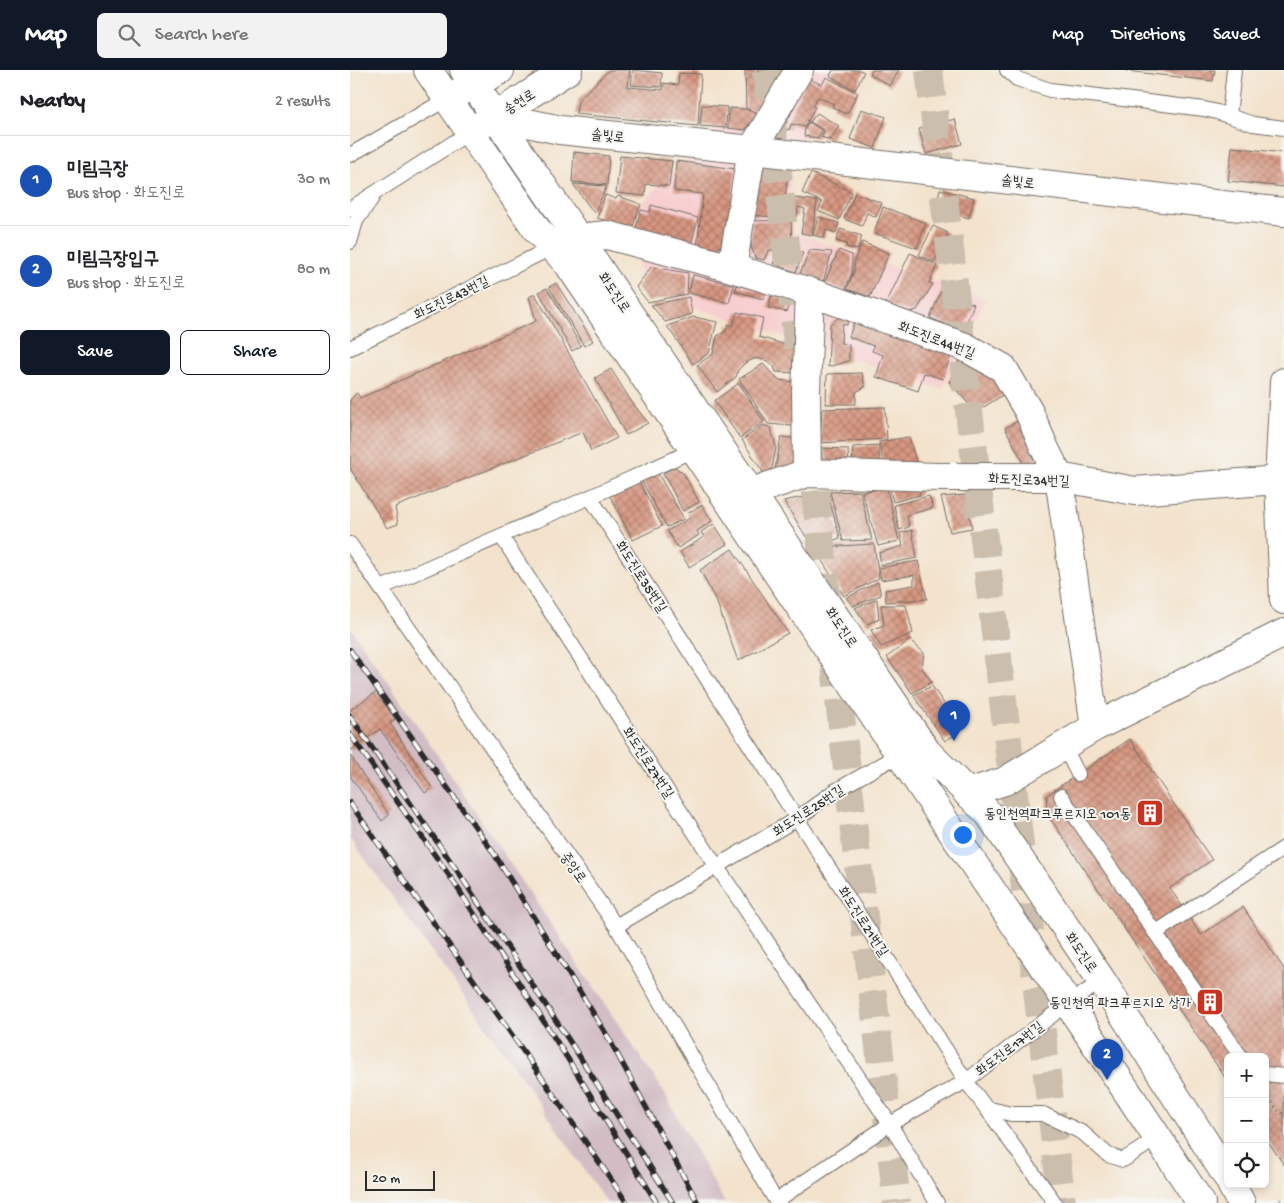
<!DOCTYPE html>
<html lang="en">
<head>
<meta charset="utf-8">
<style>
	:root { --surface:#fff; --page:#f2f2f2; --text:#202124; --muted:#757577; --line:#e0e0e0; --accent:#111827 }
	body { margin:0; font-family:"Gochi Hand","Poor Story",sans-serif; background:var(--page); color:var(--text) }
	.controls { position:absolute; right:15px; bottom:15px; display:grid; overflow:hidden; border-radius:8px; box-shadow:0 2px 8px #0003 }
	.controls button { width:45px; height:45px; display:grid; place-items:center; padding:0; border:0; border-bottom:1px solid var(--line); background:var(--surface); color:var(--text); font:25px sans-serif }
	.scale { position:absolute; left:15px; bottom:12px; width:70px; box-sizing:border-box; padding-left:5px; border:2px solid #2b2b2b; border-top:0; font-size:14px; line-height:18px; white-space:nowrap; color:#2b2b2b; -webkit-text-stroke:4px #f6f6f2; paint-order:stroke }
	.you { position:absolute; left:612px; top:764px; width:18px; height:18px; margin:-12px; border:4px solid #fff; border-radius:50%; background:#1a73e8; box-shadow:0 0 0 8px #1a73e833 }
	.badge { display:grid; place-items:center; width:32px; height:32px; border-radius:50%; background:var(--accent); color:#fff; font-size:16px; font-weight:700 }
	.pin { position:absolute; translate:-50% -41px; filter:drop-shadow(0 1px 2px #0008) }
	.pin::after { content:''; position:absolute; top:26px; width:18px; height:15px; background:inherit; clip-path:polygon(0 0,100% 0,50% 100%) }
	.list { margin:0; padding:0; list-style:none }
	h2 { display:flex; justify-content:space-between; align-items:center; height:65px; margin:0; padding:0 20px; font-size:21px }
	h2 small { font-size:16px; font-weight:400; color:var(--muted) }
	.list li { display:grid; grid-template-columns:32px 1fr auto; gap:15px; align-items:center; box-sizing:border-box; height:90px; padding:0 20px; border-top:1px solid var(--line) }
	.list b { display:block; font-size:19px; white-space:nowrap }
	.list p { margin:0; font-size:16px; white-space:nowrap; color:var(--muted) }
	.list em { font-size:16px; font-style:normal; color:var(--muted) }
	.actions { display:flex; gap:10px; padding:15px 20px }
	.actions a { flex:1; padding:11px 0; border:1px solid var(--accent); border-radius:8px; text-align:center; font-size:18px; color:var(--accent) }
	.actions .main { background:var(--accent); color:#fff }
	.icon { flex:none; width:28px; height:28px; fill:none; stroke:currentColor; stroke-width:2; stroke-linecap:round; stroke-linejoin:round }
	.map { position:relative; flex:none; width:934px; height:1133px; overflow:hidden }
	header { display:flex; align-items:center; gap:30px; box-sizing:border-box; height:70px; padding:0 25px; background:var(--accent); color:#fff }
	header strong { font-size:24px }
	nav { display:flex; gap:28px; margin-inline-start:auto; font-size:18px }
	.search { width:350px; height:45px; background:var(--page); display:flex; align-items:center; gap:12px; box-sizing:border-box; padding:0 18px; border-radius:8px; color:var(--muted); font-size:19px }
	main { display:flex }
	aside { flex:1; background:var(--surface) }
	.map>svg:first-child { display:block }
	.built { fill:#f7cfd0 }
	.railway { fill:#d2bdc5 }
	.building { fill:url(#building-cross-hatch) }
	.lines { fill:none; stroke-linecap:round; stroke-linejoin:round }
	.highway-tunnel { stroke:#cbbead; stroke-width:28; stroke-dasharray:28 14; stroke-linecap:butt }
	.lane-casing { stroke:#716b64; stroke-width:16 }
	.street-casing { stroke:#716b64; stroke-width:30 }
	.secondary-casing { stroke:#716b64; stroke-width:30 }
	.path { stroke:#716b64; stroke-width:3; stroke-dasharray:1 4; stroke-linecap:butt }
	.lane { stroke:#fff; stroke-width:14 }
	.street { stroke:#fff; stroke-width:28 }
	.secondary { stroke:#fff; stroke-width:28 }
	.rail-casing { stroke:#2b2b2b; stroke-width:5.5 }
	.rail { stroke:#f6f6f2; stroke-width:4; stroke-dasharray:11; stroke-linecap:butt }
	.labels { text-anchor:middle; stroke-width:4; stroke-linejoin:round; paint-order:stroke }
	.street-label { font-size:14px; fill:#2b2b2b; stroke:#f6f6f2 }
	.poi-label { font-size:14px; fill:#2b2b2b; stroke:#f6f6f2; text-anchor:end }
</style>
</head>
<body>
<header>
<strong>Map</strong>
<div class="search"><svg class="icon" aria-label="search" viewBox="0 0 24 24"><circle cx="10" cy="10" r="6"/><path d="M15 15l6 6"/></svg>Search here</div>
<nav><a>Map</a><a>Directions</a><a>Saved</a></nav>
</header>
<main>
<aside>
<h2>Nearby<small>2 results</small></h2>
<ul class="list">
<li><span class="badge" style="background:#1a4fb4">1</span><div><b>미림극장</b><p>Bus stop · 화도진로</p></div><em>30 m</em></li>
<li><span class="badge" style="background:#1a4fb4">2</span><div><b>미림극장입구</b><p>Bus stop · 화도진로</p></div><em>80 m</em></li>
</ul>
<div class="actions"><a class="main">Save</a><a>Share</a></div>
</aside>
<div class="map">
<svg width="934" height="1133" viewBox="0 0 934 1133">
	<defs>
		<pattern id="building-cross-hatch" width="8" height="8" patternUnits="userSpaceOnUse" patternTransform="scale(1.25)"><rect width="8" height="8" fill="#d79781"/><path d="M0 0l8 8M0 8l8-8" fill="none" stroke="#af7b6a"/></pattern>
	</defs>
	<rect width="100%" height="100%" fill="#f6f6f2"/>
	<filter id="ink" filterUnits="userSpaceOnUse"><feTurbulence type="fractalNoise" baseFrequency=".02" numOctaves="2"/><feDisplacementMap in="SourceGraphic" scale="10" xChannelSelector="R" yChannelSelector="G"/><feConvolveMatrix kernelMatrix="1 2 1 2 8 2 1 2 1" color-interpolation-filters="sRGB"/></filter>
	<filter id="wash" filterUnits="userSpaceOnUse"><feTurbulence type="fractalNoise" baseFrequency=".0096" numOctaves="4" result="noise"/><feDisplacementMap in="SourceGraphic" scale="20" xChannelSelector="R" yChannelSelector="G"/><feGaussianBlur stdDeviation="1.12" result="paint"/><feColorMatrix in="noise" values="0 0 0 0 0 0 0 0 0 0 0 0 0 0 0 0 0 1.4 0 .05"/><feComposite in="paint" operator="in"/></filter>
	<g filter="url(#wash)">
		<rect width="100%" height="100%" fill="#f3e3cd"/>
		<path class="built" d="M410,0H481L443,95L435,148L446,163L636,229L592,319L296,221L281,169L293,132L390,35Z"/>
		<path class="railway" d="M0,557L38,612L312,1019L375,1133H257L164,996L0,768Z"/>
		<g id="blocks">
			<path class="building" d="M259,0H280L278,17L313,20V13L328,15L329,3L351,4L348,56L226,44L228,30Z
				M283,0L312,3L311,17L281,15Z
				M395,0H401L426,15L409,44L396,38Z
				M407,0H435L428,11Z
				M483,0H510L514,2L505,20L480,6Z
				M522,0H549L540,16L520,4Z
				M776,0H865L863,11L776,1Z
				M476,7L508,23L497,44L482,37L484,34L468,27L463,36L465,37L458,51L456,50L458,51L455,57L441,54L439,60L434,58L458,8L472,15Z
				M352,35L377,37L376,58L350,56Z
				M379,38L395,39L407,44L395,60L378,58Z
				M511,39L536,47L525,78L500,69Z
				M467,43L489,56L480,70L471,67L474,61L460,52Z
				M605,49L612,74L576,84L569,59Z
				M459,52L472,60L468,68L454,66L455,58Z
				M882,77L934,83V117L878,111Z
				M224,82L259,86L257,115L222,112Z
				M270,86L322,91L319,116L296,114L295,126L266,123Z
				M326,91L386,99L377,171L363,182L347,178L353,124L324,121Z
				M417,99L438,102L433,148L402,145L408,104Z
				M461,103L502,122L489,150L468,141L472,132L452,123Z
				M223,114L257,116L244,143Z
				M590,119L624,128L619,148L585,139Z
				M505,123L532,133L526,147L517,143L512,156L494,149Z
				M255,125L266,129L268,126L291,134L282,159L247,148Z
				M439,127L467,131L462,165L451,163L455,139L448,137L447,147L436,146Z
				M301,135L348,148L341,175L285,161L291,140L300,142Z
				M533,137L576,153L567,178L524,163Z
				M468,147L489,153L486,163L476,160L474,168L463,165Z
				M441,150L442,173L418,181L414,190L405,188L401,176L402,151Z
				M583,156L598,163L584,192L569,185Z
				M490,159L512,166L507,180L496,177L497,174L486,171Z
				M512,172L539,183L520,227L497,219L504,201L505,189Z
				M444,180L453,183L446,202L423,194L425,189Z
				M460,180L482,182L473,212L450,204Z
				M489,180L502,185V203L495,220L474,213Z
				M560,183L587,195L579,213L583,214L567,240L560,242L536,234Z
				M301,197L338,203L337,224L298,232L286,217Z
				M343,205L384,215L379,233L339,223Z
				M206,213L243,271L234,276L199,217Z
				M387,215L415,223L413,229L385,221Z
				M197,218L231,276L222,281L189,222Z
				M591,221L624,234L613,261L580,248Z
				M185,224L267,368L241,381L233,362L45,437L48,454L37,458L0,398V330L7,323L10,328L186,251L179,227Z
				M421,226L439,230L437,242L418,238Z
				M339,227L342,244L315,252L301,235Z
				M387,242L413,248L409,267L446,278L447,303L426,302L424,296L418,291L406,288L395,293L388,300L386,307L367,322L347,295L363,284L367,266L376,261L378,254L383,256Z
				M493,244L498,246L497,255L492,254L491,273L499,275V291L478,297L480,254Z
				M344,247L367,252L359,283L343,294L317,256Z
				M505,249L602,281L593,309L574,303L568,321L526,307L533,285L522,281L524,276L499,267Z
				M611,286L631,297L656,323L626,342L599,312Z
				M413,294L428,310L445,312L443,356L418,354L389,309Z
				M261,299L281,331L298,353L276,365L245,308Z
				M512,303L515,317L506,322V334H476L477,304Z
				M389,313L414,352L390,368L364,331Z
				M535,337L537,369L470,373L472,339Z
				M671,349L688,391L683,398L673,399L672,390L655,358Z
				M413,355L421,358L426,378L422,398L415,405L392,370Z
				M431,367L449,369L448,396L425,400Z
				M559,367L567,395L534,396L529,372Z
				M528,375L531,398L502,399L503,377Z
				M470,378L498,379L499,398L469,390Z
				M325,397L334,404L349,432L333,441L313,403Z
				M307,402L334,449L317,457L291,410Z
				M289,411L312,456L283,470L260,426Z
				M537,418L549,471L528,476L512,422Z
				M540,419H570V425L543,432Z
				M510,421L522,470L493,471L480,422Z
				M477,422L490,468L463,478L434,431Z
				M615,425L622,458L600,462L591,427Z
				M579,426L583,438L557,445L559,457L549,460L544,435Z
				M352,435L362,451L347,461L349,465L328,478L317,461L340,448L338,443Z
				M364,454L377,474L339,497L330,482L354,467L351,462Z
				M562,460L567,488L531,495L529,483L553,476L550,463Z
				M524,474L529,508L494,526L469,486L474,477Z
				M382,479L438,563L388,591L367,533L350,500Z
				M568,491L577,529L536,532L535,520L564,515V505L531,510L529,498Z
				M528,512L531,525L503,536L496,528Z
				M527,529L529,549L517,554L505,538Z
				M531,535H556L563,563L531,577L521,560L534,555Z
				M560,570L574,583L572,598L582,612L562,623L537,587Z
				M582,616L599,641L604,637L611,646L606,650L612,660L595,671L563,625Z
				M26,622L45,649L40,653L82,718L75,723L30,659L0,681V640Z
				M780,669L862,790L820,818L851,865L893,837L934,899V1095L915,1067V987H878V1012L696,742L697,725Z
				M0,685L39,745L32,751L0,706Z"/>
		</g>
	</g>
	<g filter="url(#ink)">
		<use href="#blocks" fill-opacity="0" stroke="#716b64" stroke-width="1"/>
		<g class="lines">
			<path class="highway-tunnel" d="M416,0L449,289
				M579,0L712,1133
				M460,379L547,1133"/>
			<g class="lane-casing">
				<path id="lane" d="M657,0L667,9L700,20L854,39L867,42L903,54L934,58
					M879,46L884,0
					M0,85L97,29
					M0,139L120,62
					M0,172L6,151L22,128
					M0,278L203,177
					M240,427L616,1011L636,1038L661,1044H693L733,1063L758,1085L773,1090L792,1078L807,1067
					M151,466L367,797L540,1054L587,1133
					M0,474L266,856L427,1133
					M31,518L240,427L348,378
					M714,676L728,704
					M711,726L891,987
					M266,856L448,748L483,722L549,685
					M805,863L934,778
					M915,1004L934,1006
					M636,1038L705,1133
					M426,1131L540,1054L616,1011L717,934L752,911"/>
			</g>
			<g class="street-casing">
				<path id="street" d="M146,46L210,60L402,80L934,142
					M228,168L257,165L382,198L460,222L615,277L653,298L679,342L695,379L709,407L745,657
					M382,198L402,80L449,0
					M934,312L929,410L934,530
					M457,403L456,321L460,222
					M380,431L416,417L457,403L589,407H709L785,421L929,410
					M617,723L655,711L745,657L934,563"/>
			</g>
			<g class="secondary-casing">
				<path id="secondary" d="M78,0L187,160L219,195L738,963L851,1133
					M114,0L577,682L639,744L752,911L878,1108
					M108,23L150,0
					M131,55L218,0
					M881,1114L891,1133"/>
			</g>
			<path class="path" d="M918,1023C921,1033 926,1039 934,1045
				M926,1133L934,1127"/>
			<use href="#lane" class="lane"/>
			<use href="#street" class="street"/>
			<use href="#secondary" class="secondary"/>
			<g class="rail-casing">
				<path id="rail" d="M0,580L143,782L258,967L348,1133
					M0,646L110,805L228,984L323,1133
					M0,664L103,811L218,989L307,1133
					M0,733L192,1008L277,1133"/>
			</g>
			<use href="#rail" class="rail"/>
		</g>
	</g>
	<defs>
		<g id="building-square" transform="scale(1.4375)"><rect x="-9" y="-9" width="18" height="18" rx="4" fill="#c8321e" stroke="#f6f6f2"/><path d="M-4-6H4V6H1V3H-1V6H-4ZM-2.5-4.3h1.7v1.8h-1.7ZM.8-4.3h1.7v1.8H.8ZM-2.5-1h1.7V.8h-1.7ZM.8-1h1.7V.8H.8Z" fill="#fff"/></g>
	</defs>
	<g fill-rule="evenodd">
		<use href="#building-square" x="800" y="743"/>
		<use href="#building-square" x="860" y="932"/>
	</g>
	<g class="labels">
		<g class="street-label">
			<text transform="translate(169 31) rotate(-32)" y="5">송현로</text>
			<text transform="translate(258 65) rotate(6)" y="5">솔빛로</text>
			<text transform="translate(668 111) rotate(7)" y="5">솔빛로</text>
			<text transform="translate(265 222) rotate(56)" y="5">화도진로</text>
			<text transform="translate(101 227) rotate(-26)" y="5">화도진로43번길</text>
			<text transform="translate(587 269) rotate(21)" y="5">화도진로44번길</text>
			<text transform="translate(679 409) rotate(2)" y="5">화도진로34번길</text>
			<text transform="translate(292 506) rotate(57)" y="5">화도진로35번길</text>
			<text transform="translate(492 557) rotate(56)" y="5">화도진로</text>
			<text transform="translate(299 692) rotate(57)" y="5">화도진로27번길</text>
			<text transform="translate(458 740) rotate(-33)" y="5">화도진로25번길</text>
			<text transform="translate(224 797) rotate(55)" y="5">중앙로</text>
			<text transform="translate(514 851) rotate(57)" y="5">화도진로21번길</text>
			<text transform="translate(732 882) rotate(56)" y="5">화도진로</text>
			<text transform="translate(659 978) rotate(-37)" y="5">화도진로17번길</text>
		</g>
		<g class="poi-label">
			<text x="781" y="748">동인천역파크푸르지오 101동</text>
			<text x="841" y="937">동인천역 파크푸르지오 상가</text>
		</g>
	</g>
</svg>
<div class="controls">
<button>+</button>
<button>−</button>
<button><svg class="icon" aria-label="locate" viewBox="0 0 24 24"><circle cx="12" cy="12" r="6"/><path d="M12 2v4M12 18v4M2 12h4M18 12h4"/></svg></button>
</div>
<div class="scale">20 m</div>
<div class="you"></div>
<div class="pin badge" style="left:604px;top:671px;background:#1a4fb4">1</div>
<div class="pin badge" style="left:757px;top:1010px;background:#1a4fb4">2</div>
</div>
</main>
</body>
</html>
